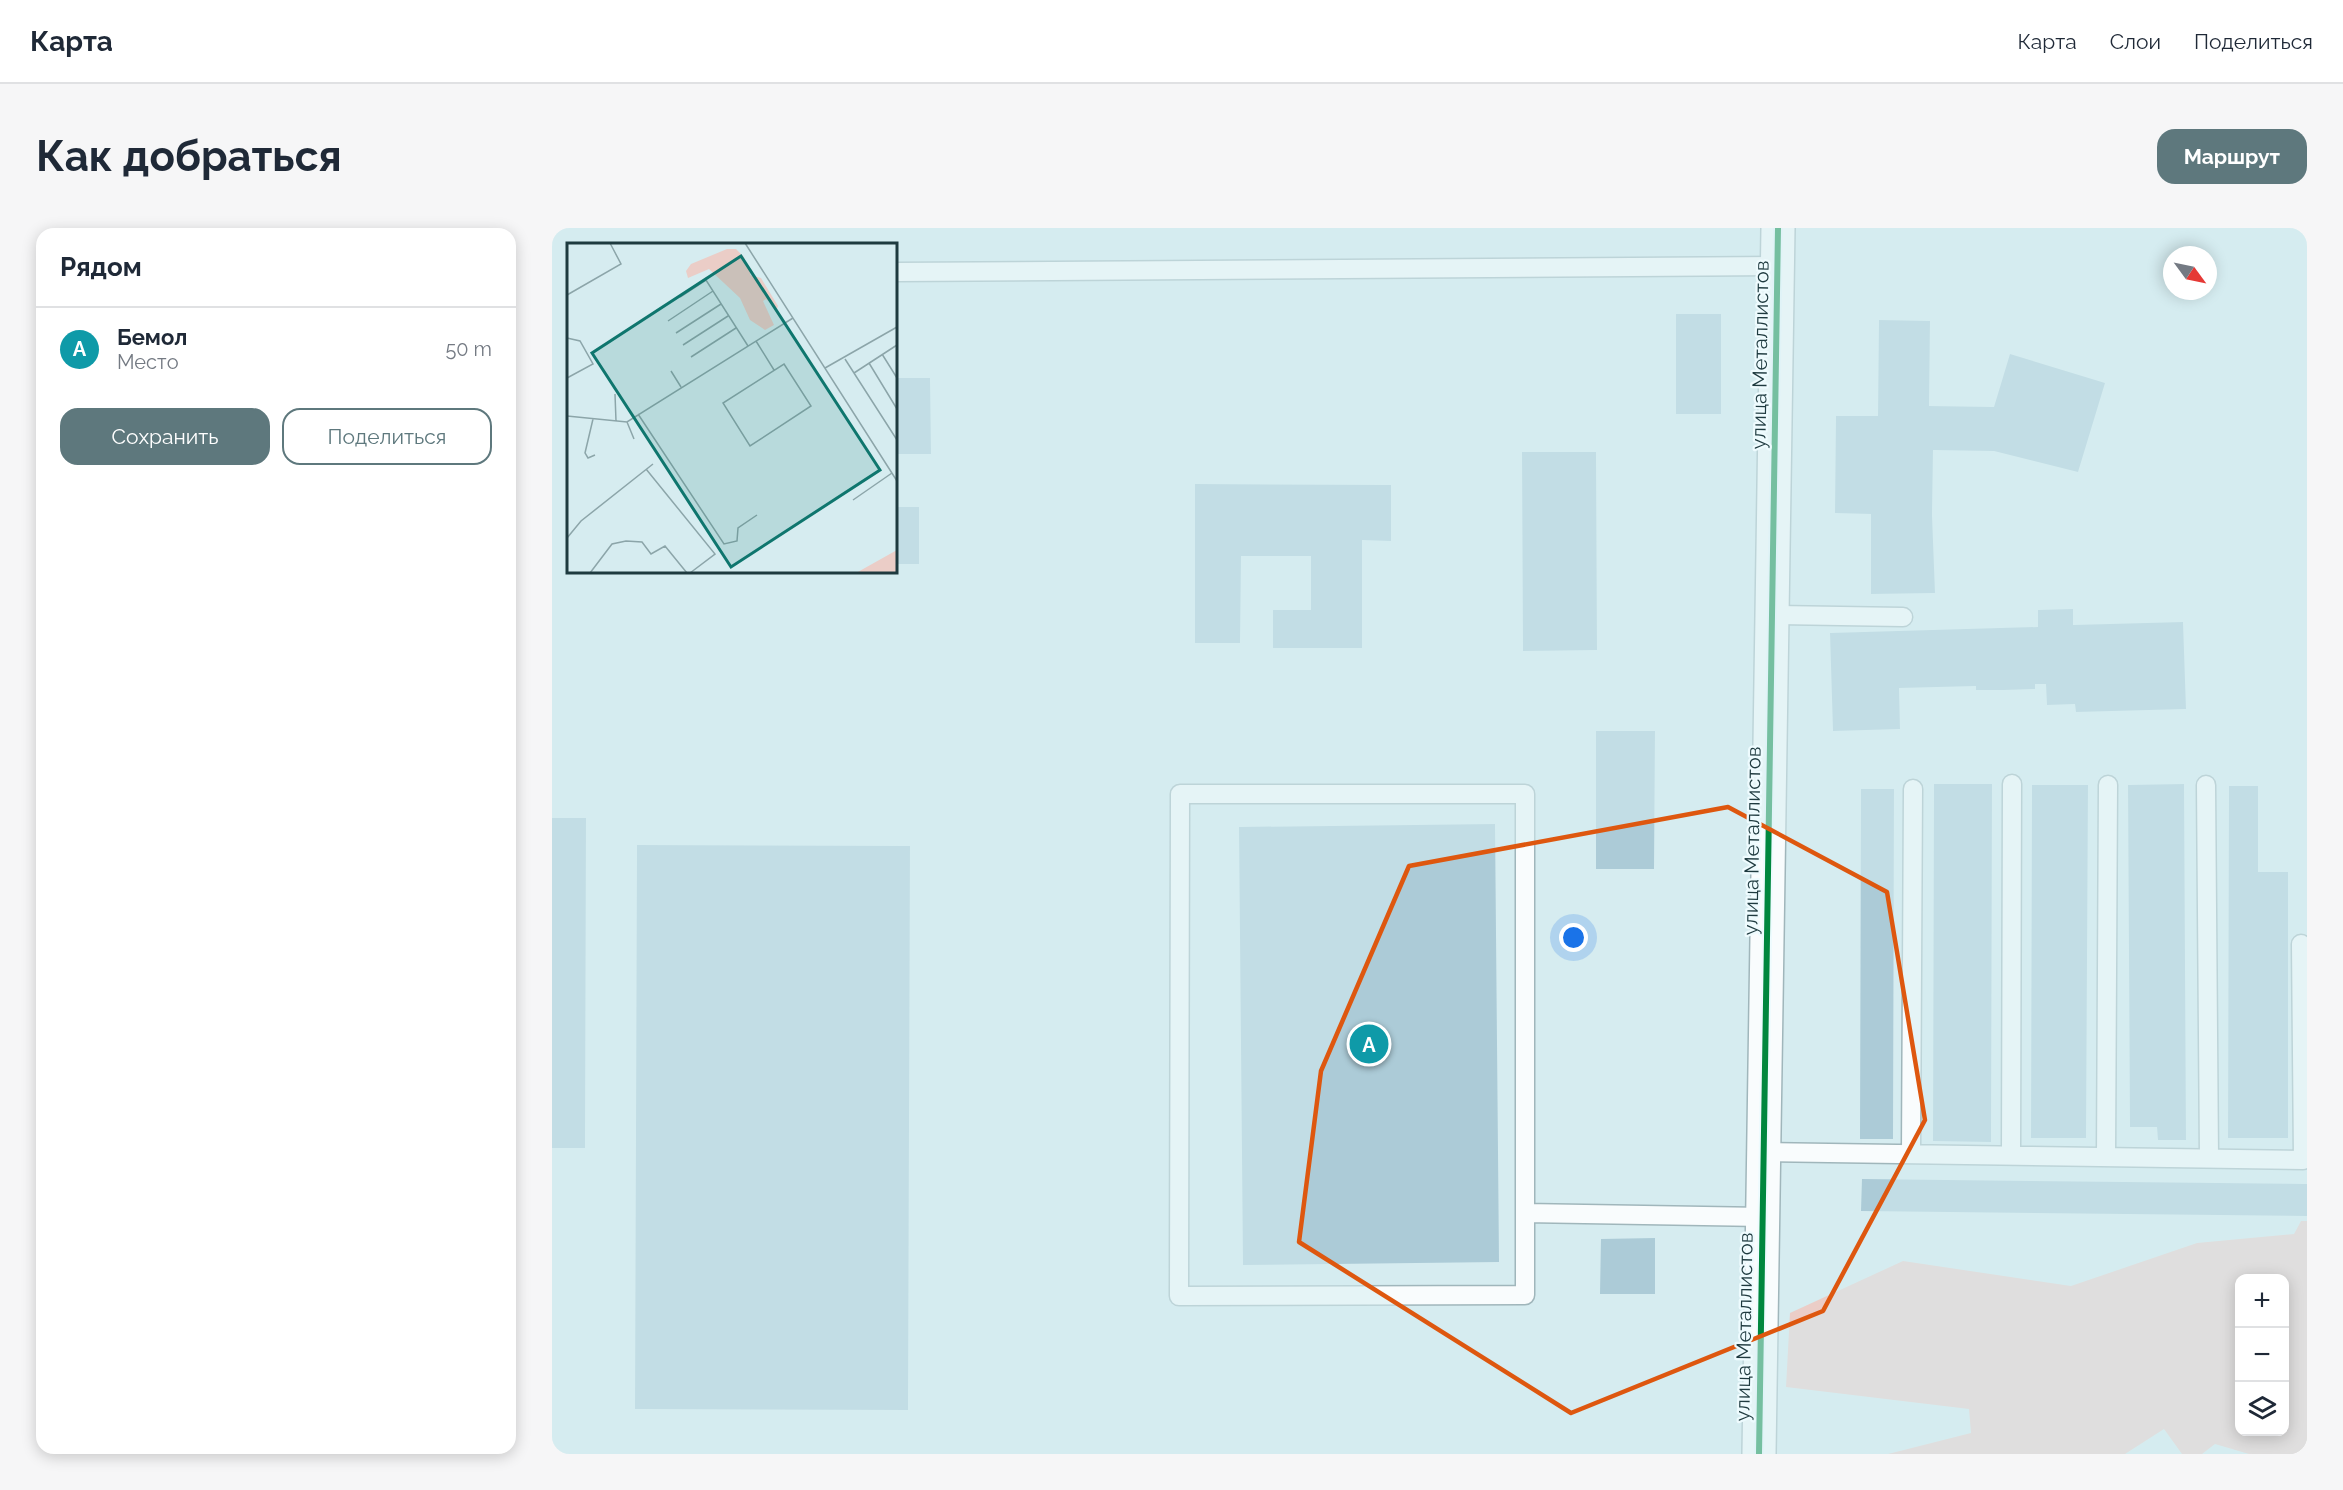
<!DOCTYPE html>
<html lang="ru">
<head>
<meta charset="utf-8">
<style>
	:root { --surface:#fff; --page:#f6f6f7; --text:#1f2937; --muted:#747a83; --line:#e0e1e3; --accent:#5e787d }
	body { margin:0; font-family:Raleway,sans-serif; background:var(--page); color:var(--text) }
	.controls { position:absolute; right:18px; bottom:18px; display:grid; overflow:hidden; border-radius:12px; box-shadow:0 3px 15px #0003 }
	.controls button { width:54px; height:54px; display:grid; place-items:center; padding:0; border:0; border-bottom:2px solid var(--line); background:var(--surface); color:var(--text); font:30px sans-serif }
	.compass { position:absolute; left:1611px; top:18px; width:54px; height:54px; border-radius:50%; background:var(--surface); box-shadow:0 3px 15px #0003; rotate:123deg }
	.you { position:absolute; left:1022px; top:710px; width:21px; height:21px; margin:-15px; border:4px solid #fff; border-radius:50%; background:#1a73e8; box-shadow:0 0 0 9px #1a73e833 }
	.badge { display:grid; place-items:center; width:39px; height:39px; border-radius:50%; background:var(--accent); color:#fff; font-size:20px; font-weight:700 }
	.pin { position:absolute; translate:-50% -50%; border:3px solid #fff; box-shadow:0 2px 6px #0006 }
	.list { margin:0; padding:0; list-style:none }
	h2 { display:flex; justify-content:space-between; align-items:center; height:78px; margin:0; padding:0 24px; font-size:26px }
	h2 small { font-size:20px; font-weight:400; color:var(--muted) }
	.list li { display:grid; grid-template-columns:39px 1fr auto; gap:18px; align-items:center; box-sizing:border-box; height:84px; padding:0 24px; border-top:2px solid var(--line) }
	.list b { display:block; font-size:22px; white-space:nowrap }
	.list p { margin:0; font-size:20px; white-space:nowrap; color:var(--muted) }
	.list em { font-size:20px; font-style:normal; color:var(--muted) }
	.actions { display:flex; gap:12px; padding:18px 24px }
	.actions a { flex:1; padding:14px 0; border:2px solid var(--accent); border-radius:18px; text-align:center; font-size:21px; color:var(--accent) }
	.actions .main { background:var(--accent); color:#fff }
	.icon { flex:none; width:33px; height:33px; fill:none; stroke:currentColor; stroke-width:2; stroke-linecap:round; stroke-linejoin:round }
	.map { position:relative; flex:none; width:1755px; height:1226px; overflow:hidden; border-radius:18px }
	header { display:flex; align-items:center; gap:36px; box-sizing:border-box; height:84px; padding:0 30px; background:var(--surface); border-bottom:2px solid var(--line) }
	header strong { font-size:28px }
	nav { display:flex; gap:33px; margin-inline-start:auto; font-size:21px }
	.intro { display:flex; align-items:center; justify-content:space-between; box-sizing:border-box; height:144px; padding:0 36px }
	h1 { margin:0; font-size:42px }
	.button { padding:15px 27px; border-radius:18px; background:var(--accent); color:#fff; font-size:21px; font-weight:700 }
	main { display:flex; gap:36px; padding:0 36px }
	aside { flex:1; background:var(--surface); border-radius:18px; box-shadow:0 3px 15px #0003 }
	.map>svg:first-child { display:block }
	.green { fill:#ebcdc7; fill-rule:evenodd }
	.building { fill:#accbd7 }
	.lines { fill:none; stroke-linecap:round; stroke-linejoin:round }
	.service-casing { stroke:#a0b6bb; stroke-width:21 }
	.tertiary-casing { stroke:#a0b6bb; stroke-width:36 }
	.service { stroke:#f9fcfd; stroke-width:18 }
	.tertiary { stroke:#f9fcfd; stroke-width:33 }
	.cycleway-casing { stroke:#eefbfe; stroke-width:10 }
	.cycleway { stroke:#00873e; stroke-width:6 }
	.marked { fill:none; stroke:#de570f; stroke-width:4.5; stroke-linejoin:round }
	.labels { text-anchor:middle; stroke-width:4.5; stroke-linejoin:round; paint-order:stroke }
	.street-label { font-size:20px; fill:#1e3a3f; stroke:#eefbfe }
	.inset-road { fill:none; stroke:#8ca5a9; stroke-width:1.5 }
	.view { fill:#0f766e; fill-opacity:0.15; stroke:#0f766e; stroke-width:3 }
	.inset-edge { fill:none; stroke:#1e3a3f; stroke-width:3 }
</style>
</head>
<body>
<header>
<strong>Карта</strong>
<nav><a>Карта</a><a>Слои</a><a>Поделиться</a></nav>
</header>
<div class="intro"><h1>Как добраться</h1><a class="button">Маршрут</a></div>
<main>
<aside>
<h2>Рядом<small></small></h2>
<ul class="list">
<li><span class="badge" style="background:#0f9aa8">A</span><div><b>Бемол</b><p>Место</p></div><em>50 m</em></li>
</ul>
<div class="actions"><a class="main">Сохранить</a><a>Поделиться</a></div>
</aside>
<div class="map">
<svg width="1755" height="1226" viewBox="0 0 1755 1226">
	<rect width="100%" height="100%" fill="#d6ecf0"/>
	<path class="green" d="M1749,993H1755V1226H1697L1663,1216L1650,1226H1630L1612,1201L1573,1226H1336L1419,1205L1417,1181L1234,1159L1238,1085L1351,1033L1519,1058L1645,1015L1742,1006ZM1688,1050H1732V1204H1688Z"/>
	<path class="building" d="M1124,86H1169V186H1124Z
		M1327,92L1378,93L1377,178L1442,179L1458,126L1553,155L1526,244L1442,223L1381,222L1380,287L1383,365L1319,366V286L1283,285L1284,188H1326Z
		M344,150H378L379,226H344Z
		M970,224H1044L1045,422L971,423Z
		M643,256L839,257V313L810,312V420H721V382H759V328H689L688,415H643Z
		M344,279H367V336H344Z
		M1521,381V397L1631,394L1634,481L1524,484L1523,476L1495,477L1494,456H1483V461L1452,462H1424V458L1347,460L1348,501L1281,503L1278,405L1486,399V382Z
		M1044,503H1103L1102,641H1044Z
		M1382,556H1440L1439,914L1381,913Z
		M1632,556L1634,912H1606L1605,899H1578L1576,557Z
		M1480,557H1536L1534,910H1479Z
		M1677,558H1706V644H1736V910H1676Z
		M1309,561H1342L1341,911H1308Z
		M0,590H34L33,920H0Z
		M943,596L947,1034L691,1037L687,599Z
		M85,617L358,618L356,1182L83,1181Z
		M1310,951L1755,956V988L1309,983Z
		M1103,1010V1066H1048L1049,1011Z"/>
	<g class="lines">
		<g class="service-casing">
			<path id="service" d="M344,44L1225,38
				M1220,387L1351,389
				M1654,557L1657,930
				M628,566H973V1067L627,1068Z
				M1212,924L1751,932L1749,716
				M1359,926L1361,561
				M1459,927L1460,556
				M1554,929L1556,557
				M973,985L1211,989"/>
		</g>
		<g class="tertiary-casing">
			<path id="tertiary" d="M1207,1226L1226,0"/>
		</g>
		<use href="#service" class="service"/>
		<use href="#tertiary" class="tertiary"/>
		<g class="cycleway-casing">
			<path id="cycleway" d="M1207,1226L1226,0"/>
		</g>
		<use href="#cycleway" class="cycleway"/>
	</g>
	<path d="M0 0H1755V1226H0ZM1176,579L1335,664L1373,892L1271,1083L1019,1185L747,1014L769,843L857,638Z" fill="#d6ecf0" fill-opacity=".55" fill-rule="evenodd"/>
	<path class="marked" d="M1176,579L1335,664L1373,892L1271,1083L1019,1185L747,1014L769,843L857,638Z"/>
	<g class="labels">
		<g class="street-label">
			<text transform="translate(1208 127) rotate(-89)" y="7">улица Металлистов</text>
			<text transform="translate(1200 613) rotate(-89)" y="7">улица Металлистов</text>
			<text transform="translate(1192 1099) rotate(-89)" y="7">улица Металлистов</text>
		</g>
	</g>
	<g transform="translate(15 15)">
		<rect width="330" height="330" fill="#d6ecf0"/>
		<path d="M160,6H169L177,14L180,25L185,26L183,32L194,35L211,63L210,66L199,56L196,58L207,82L198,87L183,77L173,55L142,26L121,35L119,28L124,21ZM330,307V330H289Z" fill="#ebcdc7"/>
		<path class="inset-road" d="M178,0L330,238M0,52L54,21L43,0M113,54L139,37L181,103M101,78L146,48M109,90L154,61M0,95L13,98L26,121L0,135M189,98L207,127M116,102L161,73M315,111L330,135M124,114L169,85M278,116L330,197M302,120L330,166M217,121L244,163L183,203L156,160ZM258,125L330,84M104,128L114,144M287,130L330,102M48,151L49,178M71,171L157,301L170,298L171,285L190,272M0,173L60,179L226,75M26,176L18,210L21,215L28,212M60,179L67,196M79,226L148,311L123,330M286,257L325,230M0,295L14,278L86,221M23,330L45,301L59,298L75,299L84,311L98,303L120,330"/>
		<path class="view" d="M174,13L313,227L164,324L25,110Z"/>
		<rect width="330" height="330" class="inset-edge"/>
	</g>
</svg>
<div class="controls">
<button>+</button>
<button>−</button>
<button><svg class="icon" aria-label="layers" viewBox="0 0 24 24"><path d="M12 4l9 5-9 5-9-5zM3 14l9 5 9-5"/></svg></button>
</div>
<svg class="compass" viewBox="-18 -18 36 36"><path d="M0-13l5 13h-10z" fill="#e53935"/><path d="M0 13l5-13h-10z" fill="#747a83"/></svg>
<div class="you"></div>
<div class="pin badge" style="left:817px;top:816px;background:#0f9aa8">A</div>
</div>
</main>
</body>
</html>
